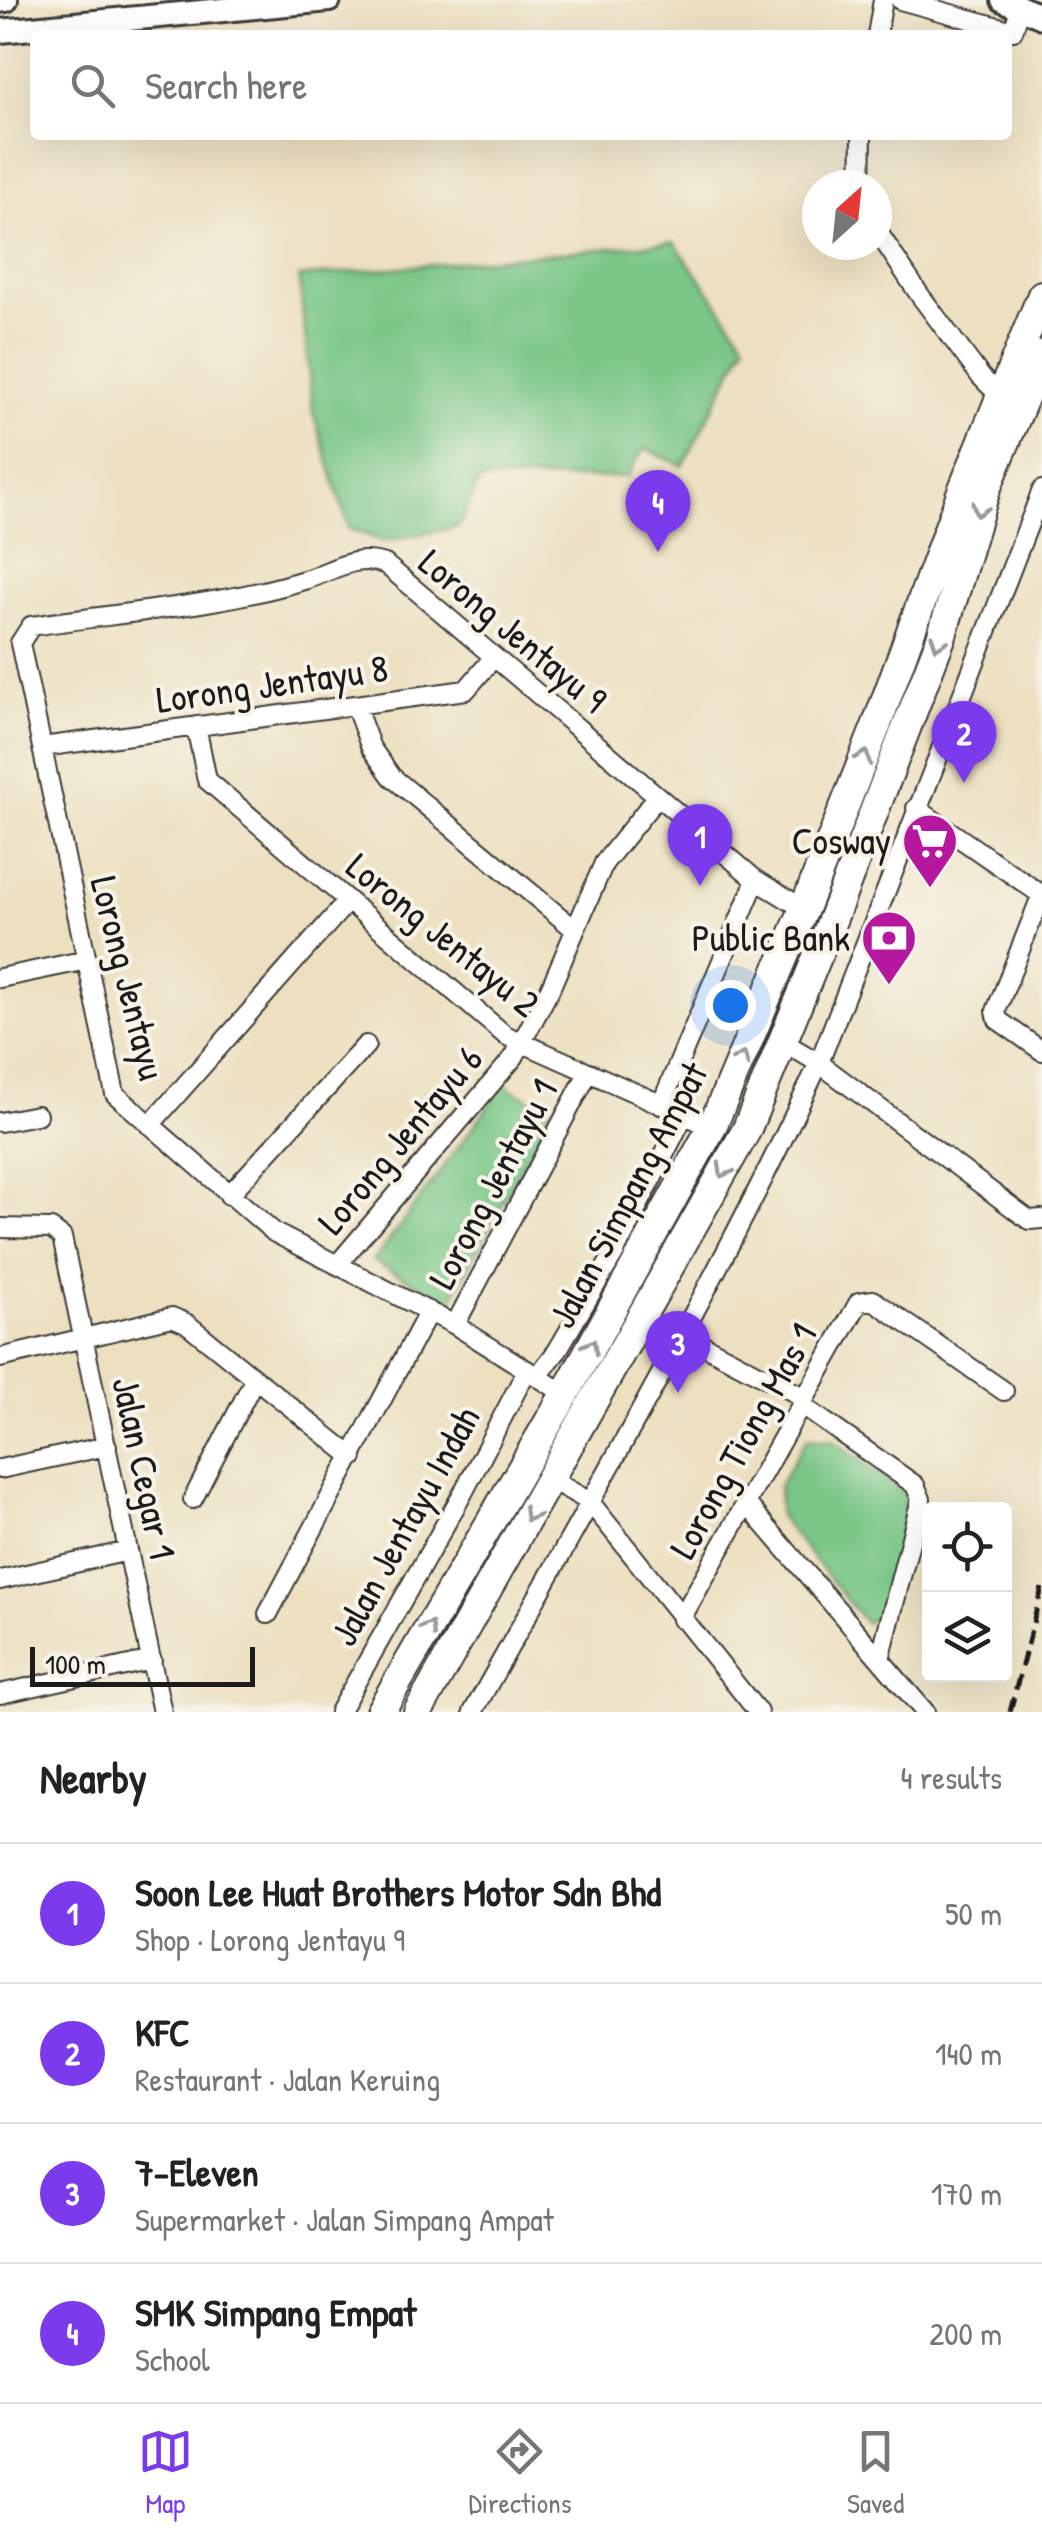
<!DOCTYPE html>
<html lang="en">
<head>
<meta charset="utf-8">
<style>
	:root { --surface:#fff; --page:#f2f2f2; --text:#222; --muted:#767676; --line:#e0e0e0; --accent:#7c3aed }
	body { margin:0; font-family:"Patrick Hand",sans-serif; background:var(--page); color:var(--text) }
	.controls { position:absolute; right:30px; bottom:30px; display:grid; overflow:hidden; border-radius:10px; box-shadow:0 10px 40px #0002 }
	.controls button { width:90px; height:90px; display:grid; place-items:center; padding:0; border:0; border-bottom:2px solid var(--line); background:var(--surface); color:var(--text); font:50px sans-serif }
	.compass { position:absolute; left:802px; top:170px; width:90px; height:90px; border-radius:50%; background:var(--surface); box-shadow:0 10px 40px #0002; rotate:27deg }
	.scale { position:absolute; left:30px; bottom:25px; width:225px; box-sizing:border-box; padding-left:10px; border:5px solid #1c1c1c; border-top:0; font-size:28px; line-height:35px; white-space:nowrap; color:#1c1c1c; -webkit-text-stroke:8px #f7f3e8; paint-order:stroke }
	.you { position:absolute; left:730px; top:1005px; width:35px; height:35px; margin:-25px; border:8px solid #fff; border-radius:50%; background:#1a73e8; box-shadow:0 0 0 15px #1a73e833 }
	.badge { display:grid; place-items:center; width:65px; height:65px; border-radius:50%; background:var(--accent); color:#fff; font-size:32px; font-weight:700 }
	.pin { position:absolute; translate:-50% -82px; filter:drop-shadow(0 2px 5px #0008) }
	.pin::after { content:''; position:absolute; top:52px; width:35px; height:30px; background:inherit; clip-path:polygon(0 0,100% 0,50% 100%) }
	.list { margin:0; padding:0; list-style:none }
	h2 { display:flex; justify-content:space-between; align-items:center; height:130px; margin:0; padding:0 40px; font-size:42px }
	h2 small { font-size:32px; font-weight:400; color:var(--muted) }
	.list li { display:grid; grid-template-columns:65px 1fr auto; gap:30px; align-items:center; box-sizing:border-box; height:140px; padding:0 40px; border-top:2px solid var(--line) }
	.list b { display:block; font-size:38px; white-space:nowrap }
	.list p { margin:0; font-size:32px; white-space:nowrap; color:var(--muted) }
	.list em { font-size:32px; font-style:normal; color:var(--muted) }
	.icon { flex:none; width:55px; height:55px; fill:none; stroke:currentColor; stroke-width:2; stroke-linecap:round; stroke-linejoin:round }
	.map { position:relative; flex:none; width:1042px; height:1712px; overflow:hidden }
	.search { position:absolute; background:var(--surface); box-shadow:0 10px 40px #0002; left:30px; right:30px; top:30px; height:110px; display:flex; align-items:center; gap:25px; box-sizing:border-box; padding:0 35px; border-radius:10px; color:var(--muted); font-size:38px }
	.sheet { height:690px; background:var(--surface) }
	nav { display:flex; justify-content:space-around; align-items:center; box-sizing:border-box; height:140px; border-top:2px solid var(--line); background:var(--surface); font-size:28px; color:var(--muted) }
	nav a { display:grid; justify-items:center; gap:5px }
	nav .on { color:var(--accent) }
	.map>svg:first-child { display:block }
	.green { fill:#7ac787; stroke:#4b7252; stroke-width:2.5 }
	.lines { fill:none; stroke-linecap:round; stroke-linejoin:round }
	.minor-casing { stroke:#3b3935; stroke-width:22 }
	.major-casing { stroke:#3b3935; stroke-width:28 }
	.highway-casing { stroke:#3b3935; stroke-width:32 }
	.minor { stroke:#fff; stroke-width:18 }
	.major { stroke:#fff; stroke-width:22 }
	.highway { stroke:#fff; stroke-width:28 }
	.rail { stroke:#1c1c1c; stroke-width:5; stroke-dasharray:15 8; stroke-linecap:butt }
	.oneway { stroke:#999 }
	.labels { text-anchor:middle; stroke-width:8; stroke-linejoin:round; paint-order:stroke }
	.street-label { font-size:38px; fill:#1c1c1c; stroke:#f7f3e8 }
	.poi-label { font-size:38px; fill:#1c1c1c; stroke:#f7f3e8; text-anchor:end }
</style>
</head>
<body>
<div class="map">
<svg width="1042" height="1712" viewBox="0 0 1042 1712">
	<rect width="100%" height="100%" fill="#f7f3e8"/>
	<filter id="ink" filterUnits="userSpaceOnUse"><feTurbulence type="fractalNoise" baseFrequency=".01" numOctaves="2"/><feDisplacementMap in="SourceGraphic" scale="20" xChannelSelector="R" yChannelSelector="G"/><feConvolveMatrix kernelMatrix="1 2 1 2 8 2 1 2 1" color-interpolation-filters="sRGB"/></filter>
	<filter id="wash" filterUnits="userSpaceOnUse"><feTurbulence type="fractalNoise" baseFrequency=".0048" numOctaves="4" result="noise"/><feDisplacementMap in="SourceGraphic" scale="40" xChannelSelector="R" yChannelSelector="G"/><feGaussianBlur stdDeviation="2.25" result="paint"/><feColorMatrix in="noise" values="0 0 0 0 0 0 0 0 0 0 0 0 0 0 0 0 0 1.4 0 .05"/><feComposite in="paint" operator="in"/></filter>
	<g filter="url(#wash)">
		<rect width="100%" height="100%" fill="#ede0c0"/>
		<path class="green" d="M674,242L746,343L683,466L644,448L627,477L480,480L459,527L384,541L349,529L313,412L299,277Z
			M504,1085L551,1111L450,1302L374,1261Z
			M807,1438L833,1440L905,1494V1520L880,1616L865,1623L779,1516V1486Z"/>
	</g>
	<g filter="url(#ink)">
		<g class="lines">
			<g class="minor-casing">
				<path id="minor" d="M900,0L1013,31L1021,6
					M877,35L883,0
					M861,185L862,135
					M880,235L919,294L981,377L1000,396
					M355,705L371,748L392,777L573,928
					M196,726L207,780L505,1035L712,1127
					M42,747L466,690L494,657
					M916,808L1042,895
					M1042,894L996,1011L998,1020L1042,1051
					M0,978L87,960
					M783,1042L819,1063L1029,1220L1042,1219
					M661,1105L756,880
					M0,1122L37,1115
					M150,1125L347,902
					M229,1195L366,1045
					M0,1228L51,1229L62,1237L162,1712
					M337,1265L514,1057L550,989L604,863L657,797
					M455,1325L588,1073
					M682,1334L805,1398
					M0,1358L172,1317L186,1323L353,1457
					M538,1376L557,1351L614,1254L684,1115
					M565,1394L455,1325L275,1233L115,1094L20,643L31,626C119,613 220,606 304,580C334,571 353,554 385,564L756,880L804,909
					M801,1405L915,1485L921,1499L880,1659
					M0,1469L107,1446
					M550,1479L590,1502L758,1712
					M193,1499L254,1380
					M746,1503L925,1712
					M0,1580L128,1551
					M268,1614L429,1311
					M681,1619L859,1302L873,1300L1004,1391
					M0,1694L152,1660
					M339,1712L463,1493L527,1370
					M473,1712C592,1498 716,1285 819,1063L1042,490"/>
			</g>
			<g class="major-casing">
				<path id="major" d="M1003,0L1042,17
					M0,1L6,0
					M0,31L329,0"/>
			</g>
			<g class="highway-casing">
				<path id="highway" d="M380,1712L565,1394L712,1127L804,909L877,724L962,491L1042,295
					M418,1712L746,1131L833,918L941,638L986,489L1042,355"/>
			</g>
			<use href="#minor" class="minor"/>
			<use href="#major" class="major"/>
			<use href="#highway" class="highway"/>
			<path class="rail" d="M1010,1712L1042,1588"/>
		</g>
		<defs><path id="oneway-chevron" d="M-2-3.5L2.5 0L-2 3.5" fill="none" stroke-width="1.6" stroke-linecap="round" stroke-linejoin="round" transform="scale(2.5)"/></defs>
		<g class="oneway">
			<use href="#oneway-chevron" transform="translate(979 510) rotate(109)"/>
			<use href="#oneway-chevron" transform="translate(938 643) rotate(109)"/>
			<use href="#oneway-chevron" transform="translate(864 757) rotate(-68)"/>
			<use href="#oneway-chevron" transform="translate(742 1058) rotate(-67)"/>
			<use href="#oneway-chevron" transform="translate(724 1171) rotate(119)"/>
			<use href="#oneway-chevron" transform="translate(591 1346) rotate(-61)"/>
			<use href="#oneway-chevron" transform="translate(530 1515) rotate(120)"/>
			<use href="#oneway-chevron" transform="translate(429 1628) rotate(-60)"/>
		</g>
	</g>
	<defs>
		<g id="supermarket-pin" transform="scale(2.875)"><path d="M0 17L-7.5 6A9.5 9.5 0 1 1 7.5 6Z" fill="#b5179e" stroke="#f7f3e8"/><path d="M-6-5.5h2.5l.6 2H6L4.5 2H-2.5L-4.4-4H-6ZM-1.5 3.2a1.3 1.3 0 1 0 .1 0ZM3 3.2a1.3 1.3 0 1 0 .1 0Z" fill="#fff"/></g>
		<g id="bank-pin" transform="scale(2.875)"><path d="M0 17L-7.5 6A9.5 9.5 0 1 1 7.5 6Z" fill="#b5179e" stroke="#f7f3e8"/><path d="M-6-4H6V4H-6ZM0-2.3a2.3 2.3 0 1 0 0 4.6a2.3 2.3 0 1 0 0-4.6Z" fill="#fff"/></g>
	</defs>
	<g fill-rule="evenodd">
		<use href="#supermarket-pin" x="930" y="841"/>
		<use href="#bank-pin" x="889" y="938"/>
	</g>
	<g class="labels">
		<g class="street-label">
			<text transform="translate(513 631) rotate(40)" y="13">Lorong Jentayu 9</text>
			<text transform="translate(272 684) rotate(-8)" y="13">Lorong Jentayu 8</text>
			<text transform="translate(443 935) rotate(39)" y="13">Lorong Jentayu 2</text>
			<text transform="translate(128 978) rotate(76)" y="13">Lorong Jentayu</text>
			<text transform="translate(400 1140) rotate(-50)" y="13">Lorong Jentayu 6</text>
			<text transform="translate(493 1184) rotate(-62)" y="13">Lorong Jentayu 1</text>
			<text transform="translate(628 1195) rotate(-62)" y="13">Jalan Simpang Ampat</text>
			<text transform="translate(743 1441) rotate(-61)" y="13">Lorong Tiong Mas 1</text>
			<text transform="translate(144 1468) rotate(78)" y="13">Jalan Cegar 1</text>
			<text transform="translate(405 1526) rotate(-61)" y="13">Jalan Jentayu Indah</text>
		</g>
		<g class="poi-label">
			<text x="891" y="854">Cosway</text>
			<text x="850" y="951">Public Bank</text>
		</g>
	</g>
</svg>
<div class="controls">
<button><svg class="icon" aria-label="locate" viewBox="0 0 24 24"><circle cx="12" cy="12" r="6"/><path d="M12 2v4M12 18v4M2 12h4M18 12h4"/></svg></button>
<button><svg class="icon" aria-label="layers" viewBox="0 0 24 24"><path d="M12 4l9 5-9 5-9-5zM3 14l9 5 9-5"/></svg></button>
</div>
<svg class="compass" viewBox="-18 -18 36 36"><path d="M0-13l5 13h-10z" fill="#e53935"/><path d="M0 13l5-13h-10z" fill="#767676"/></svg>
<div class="scale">100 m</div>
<div class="you"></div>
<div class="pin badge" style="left:700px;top:886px">1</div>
<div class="pin badge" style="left:964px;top:783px">2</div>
<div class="pin badge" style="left:678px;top:1393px">3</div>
<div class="pin badge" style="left:658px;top:552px">4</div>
<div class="search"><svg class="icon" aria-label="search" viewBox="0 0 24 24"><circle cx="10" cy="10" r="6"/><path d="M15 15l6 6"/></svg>Search here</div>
</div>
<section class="sheet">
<h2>Nearby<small>4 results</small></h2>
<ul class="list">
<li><span class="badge">1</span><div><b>Soon Lee Huat Brothers Motor Sdn Bhd</b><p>Shop · Lorong Jentayu 9</p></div><em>50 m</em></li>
<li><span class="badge">2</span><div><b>KFC</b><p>Restaurant · Jalan Keruing</p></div><em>140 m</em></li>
<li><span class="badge">3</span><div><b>7-Eleven</b><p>Supermarket · Jalan Simpang Ampat</p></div><em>170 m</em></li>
<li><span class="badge">4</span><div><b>SMK Simpang Empat</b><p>School</p></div><em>200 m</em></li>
</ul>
</section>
<nav>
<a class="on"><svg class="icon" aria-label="map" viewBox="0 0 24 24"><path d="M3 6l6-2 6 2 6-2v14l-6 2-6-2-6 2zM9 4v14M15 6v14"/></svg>Map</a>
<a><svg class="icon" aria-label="directions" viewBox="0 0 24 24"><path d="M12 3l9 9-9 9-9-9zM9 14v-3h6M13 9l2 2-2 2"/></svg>Directions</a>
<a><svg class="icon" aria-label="saved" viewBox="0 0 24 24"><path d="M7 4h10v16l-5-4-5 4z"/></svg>Saved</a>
</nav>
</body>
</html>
